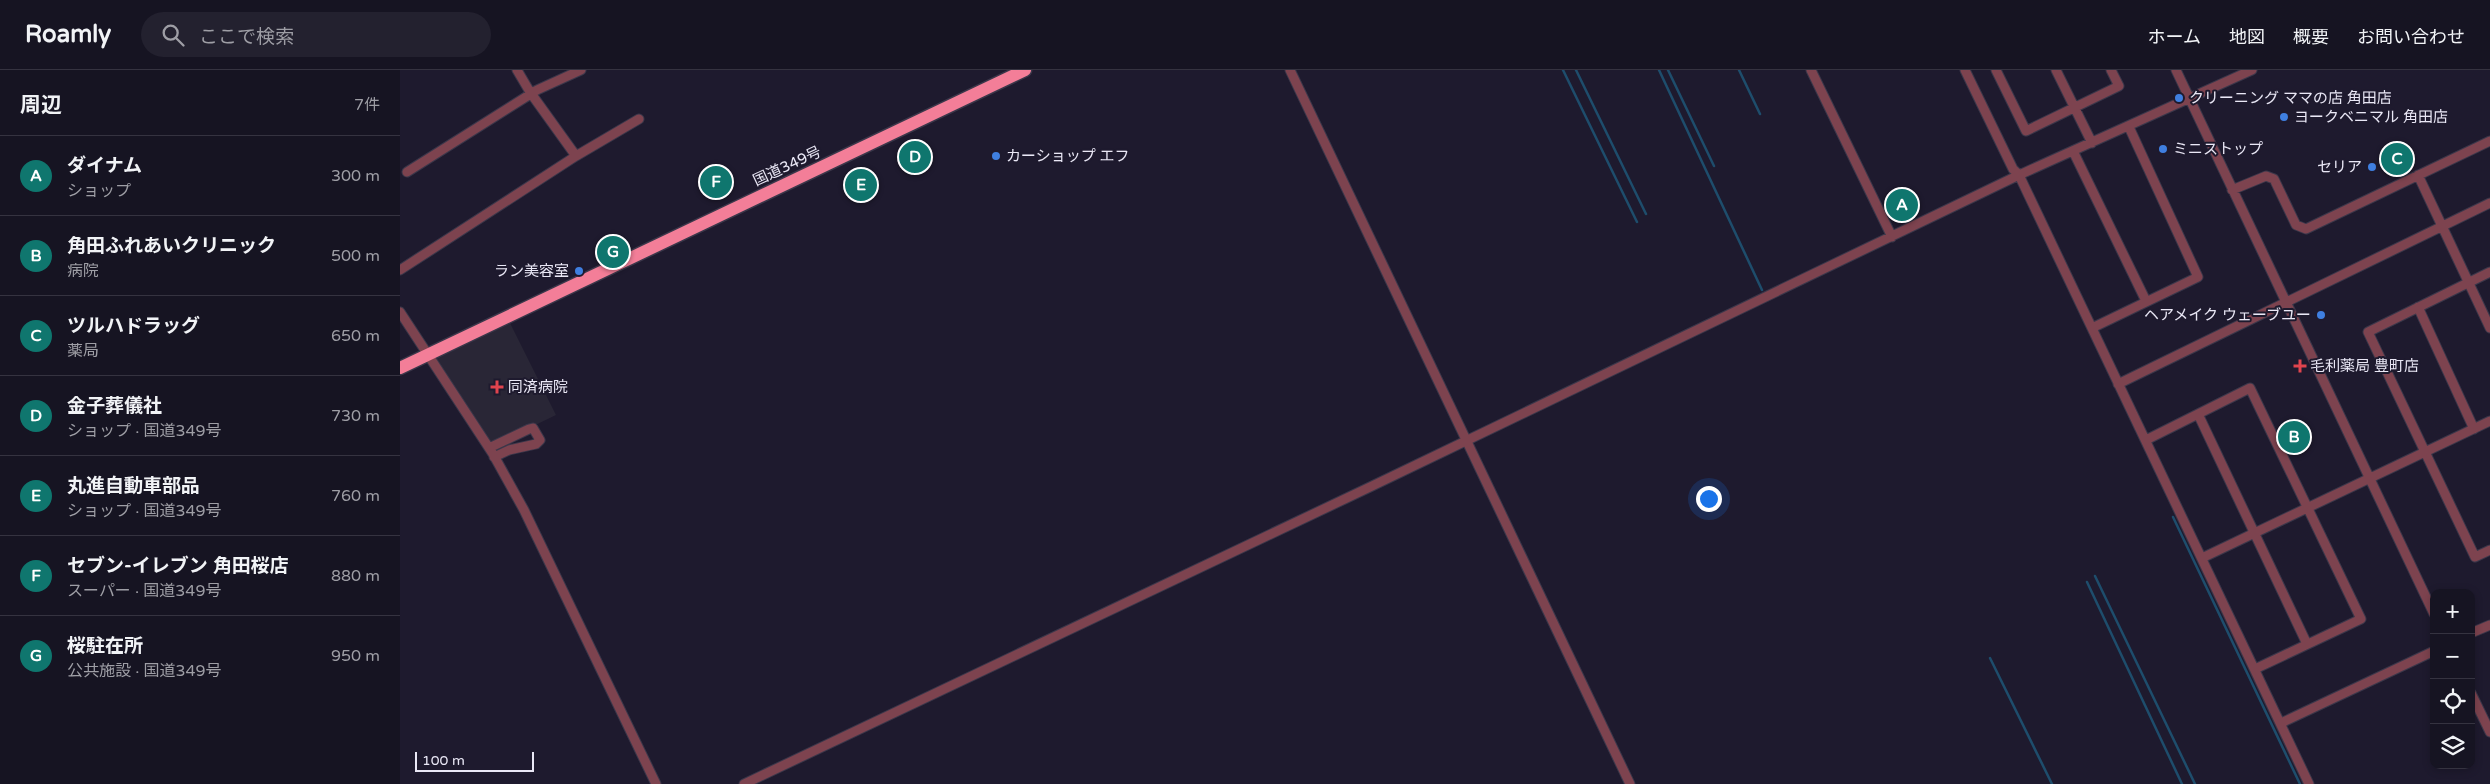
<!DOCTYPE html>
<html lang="ja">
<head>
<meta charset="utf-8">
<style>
	:root { --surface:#161422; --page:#23212f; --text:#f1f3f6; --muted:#9e9ea5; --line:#353340; --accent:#0f766e }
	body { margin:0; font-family:"Varela Round","Noto Sans JP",sans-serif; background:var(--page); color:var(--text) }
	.controls { position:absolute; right:15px; bottom:15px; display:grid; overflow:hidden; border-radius:10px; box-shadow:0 2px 8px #0003 }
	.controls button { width:45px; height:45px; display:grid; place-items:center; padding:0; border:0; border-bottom:1px solid var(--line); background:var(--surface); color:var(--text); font:25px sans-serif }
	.scale { position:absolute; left:15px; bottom:12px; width:119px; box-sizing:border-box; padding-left:5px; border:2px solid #eae8f6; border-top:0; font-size:14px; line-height:18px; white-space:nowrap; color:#eae8f6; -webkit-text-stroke:4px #1e1a2e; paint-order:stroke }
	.you { position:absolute; left:1308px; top:428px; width:18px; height:18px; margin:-12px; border:4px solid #fff; border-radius:50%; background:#1a73e8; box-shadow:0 0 0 8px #1a73e833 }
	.badge { display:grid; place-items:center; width:32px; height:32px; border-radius:50%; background:var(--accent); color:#fff; font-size:16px; font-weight:700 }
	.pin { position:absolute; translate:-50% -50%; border:2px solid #fff; box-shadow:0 1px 5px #0006 }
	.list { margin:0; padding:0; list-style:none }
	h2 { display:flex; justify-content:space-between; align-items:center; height:65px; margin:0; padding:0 20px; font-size:21px }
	h2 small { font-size:16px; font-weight:400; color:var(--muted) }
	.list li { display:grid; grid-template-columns:32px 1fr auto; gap:15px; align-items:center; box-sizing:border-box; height:80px; padding:0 20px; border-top:1px solid var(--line) }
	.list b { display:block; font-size:19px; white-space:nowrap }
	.list p { margin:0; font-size:16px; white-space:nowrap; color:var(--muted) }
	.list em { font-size:16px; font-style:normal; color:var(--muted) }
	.icon { flex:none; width:28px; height:28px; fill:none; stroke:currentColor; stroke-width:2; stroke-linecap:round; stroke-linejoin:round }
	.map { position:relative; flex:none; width:2090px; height:714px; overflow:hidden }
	header { display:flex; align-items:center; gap:30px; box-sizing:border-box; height:70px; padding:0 25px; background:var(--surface); border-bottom:1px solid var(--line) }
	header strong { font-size:24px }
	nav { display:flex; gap:28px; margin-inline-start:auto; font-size:18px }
	.search { width:350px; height:45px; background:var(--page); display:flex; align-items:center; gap:12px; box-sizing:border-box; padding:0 18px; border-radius:28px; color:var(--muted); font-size:19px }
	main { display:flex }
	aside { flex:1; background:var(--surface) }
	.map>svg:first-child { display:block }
	.medical { fill:#292636 }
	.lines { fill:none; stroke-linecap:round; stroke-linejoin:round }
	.stream { stroke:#1e4d6c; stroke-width:2.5 }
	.minor-casing { stroke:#3b374a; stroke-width:11 }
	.highway-casing { stroke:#3b374a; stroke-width:15 }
	.minor { stroke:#7d434f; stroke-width:9 }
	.highway { stroke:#f37e98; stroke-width:12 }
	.shop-dot { fill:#3f7fe0; stroke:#1e1a2e; stroke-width:2 }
	.health-dot { fill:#e0444e; stroke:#1e1a2e; stroke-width:2 }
	.labels { text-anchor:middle; stroke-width:4; stroke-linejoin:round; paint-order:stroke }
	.poi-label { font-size:15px; fill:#eae8f6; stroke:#1e1a2e; text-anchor:start }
	.street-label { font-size:15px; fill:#eae8f6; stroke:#1e1a2e }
</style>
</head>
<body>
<header>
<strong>Roamly</strong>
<div class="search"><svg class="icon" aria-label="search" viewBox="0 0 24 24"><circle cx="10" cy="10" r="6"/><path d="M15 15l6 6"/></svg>ここで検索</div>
<nav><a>ホーム</a><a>地図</a><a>概要</a><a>お問い合わせ</a></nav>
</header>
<main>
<aside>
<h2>周辺<small>7件</small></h2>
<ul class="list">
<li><span class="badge">A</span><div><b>ダイナム</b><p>ショップ</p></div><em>300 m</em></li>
<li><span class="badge">B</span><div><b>角田ふれあいクリニック</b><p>病院</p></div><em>500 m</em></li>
<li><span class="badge">C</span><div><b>ツルハドラッグ</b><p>薬局</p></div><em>650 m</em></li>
<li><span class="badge">D</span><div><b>金子葬儀社</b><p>ショップ · 国道349号</p></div><em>730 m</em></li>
<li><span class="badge">E</span><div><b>丸進自動車部品</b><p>ショップ · 国道349号</p></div><em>760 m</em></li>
<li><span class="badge">F</span><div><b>セブン-イレブン 角田桜店</b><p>スーパー · 国道349号</p></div><em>880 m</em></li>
<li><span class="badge">G</span><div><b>桜駐在所</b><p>公共施設 · 国道349号</p></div><em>950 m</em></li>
</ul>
</aside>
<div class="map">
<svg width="2090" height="714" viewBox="0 0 2090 714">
	<rect width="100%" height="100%" fill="#1e1a2e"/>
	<path class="medical" d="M110,253L156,345L90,377L33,289Z"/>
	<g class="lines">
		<path class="stream" d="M1163,0L1237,152
			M1176,0L1246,144
			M1259,0L1362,220
			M1268,0L1314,96
			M1339,0L1360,44
			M1773,447L1900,714
			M1695,506L1795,714
			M1687,512L1782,714
			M1590,588L1652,714"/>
		<g class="minor-casing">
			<path id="minor" d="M117,0L130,22L176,86
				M890,0L1230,714
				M1411,0L1492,167
				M1565,0L1613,99L1619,105L1909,714
				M1596,0L1626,61L1719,16L1711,0
				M1656,0L1692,73
				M1776,0L2034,544
				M1673,81L1746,231
				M7,102L137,20L181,0
				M2018,105L2090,258
				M1832,120L1866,106L1874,109L1896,155L1906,159L2090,71
				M0,200L176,86L239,49
				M2090,202L1968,262L2075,487L2090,480
				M2018,237L2074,359
				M0,242L93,384L124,440L256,714
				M1692,258L1798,207L1729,57
				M1718,314L2090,133
				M1798,344L1907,574
				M1746,370L1850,318L1961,549L1855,599
				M89,378L129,359L133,358L140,370L136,374L109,380L94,387
				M1802,488L2090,351
				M2071,563L2090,555
				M2071,623L2090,662
				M1881,653L2034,581
				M344,714L970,417L1619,105L1852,0"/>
		</g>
		<g class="highway-casing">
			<path id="highway" d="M0,298L625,0"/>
		</g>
		<use href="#minor" class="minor"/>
		<use href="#highway" class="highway"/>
	</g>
	<g class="shop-dot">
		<circle cx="1779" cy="28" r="5"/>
		<circle cx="1884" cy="47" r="5"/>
		<circle cx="1763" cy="79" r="5"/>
		<circle cx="596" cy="86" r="5"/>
		<circle cx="1972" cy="97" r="5"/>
		<circle cx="179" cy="201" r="5"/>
		<circle cx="1921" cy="245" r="5"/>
	</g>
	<g class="health-dot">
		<path d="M1897.5 288.5h5v5h5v5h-5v5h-5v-5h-5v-5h5z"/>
		<path d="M94.5 309.5h5v5h5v5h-5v5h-5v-5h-5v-5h5z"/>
	</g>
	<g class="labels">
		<g class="poi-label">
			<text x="1789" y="33">クリーニング ママの店 角田店</text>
			<text x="1894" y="52">ヨークベニマル 角田店</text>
			<text x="1773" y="84">ミニストップ</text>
			<text x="606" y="91">カーショップ エフ</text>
			<text x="1962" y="102" text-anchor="end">セリア</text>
			<text x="169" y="206" text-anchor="end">ラン美容室</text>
			<text x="1911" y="250" text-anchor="end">ヘアメイク ウェーブユー</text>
			<text x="1910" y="301">毛利薬局 豊町店</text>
			<text x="108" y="322">同済病院</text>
		</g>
		<g class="street-label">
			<text transform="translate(387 96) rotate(-25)" y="5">国道349号</text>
		</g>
	</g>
</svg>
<div class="controls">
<button>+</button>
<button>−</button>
<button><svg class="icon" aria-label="locate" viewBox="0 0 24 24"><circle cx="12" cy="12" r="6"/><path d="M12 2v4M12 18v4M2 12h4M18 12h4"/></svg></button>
<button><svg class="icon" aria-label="layers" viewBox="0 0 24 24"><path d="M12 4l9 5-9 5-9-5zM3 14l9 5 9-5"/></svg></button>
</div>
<div class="scale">100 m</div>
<div class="you"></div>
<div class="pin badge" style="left:1502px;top:135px">A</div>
<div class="pin badge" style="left:1894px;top:367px">B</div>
<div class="pin badge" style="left:1997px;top:89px">C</div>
<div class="pin badge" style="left:515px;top:87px">D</div>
<div class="pin badge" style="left:461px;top:115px">E</div>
<div class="pin badge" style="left:316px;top:112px">F</div>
<div class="pin badge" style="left:213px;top:182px">G</div>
</div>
</main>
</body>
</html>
